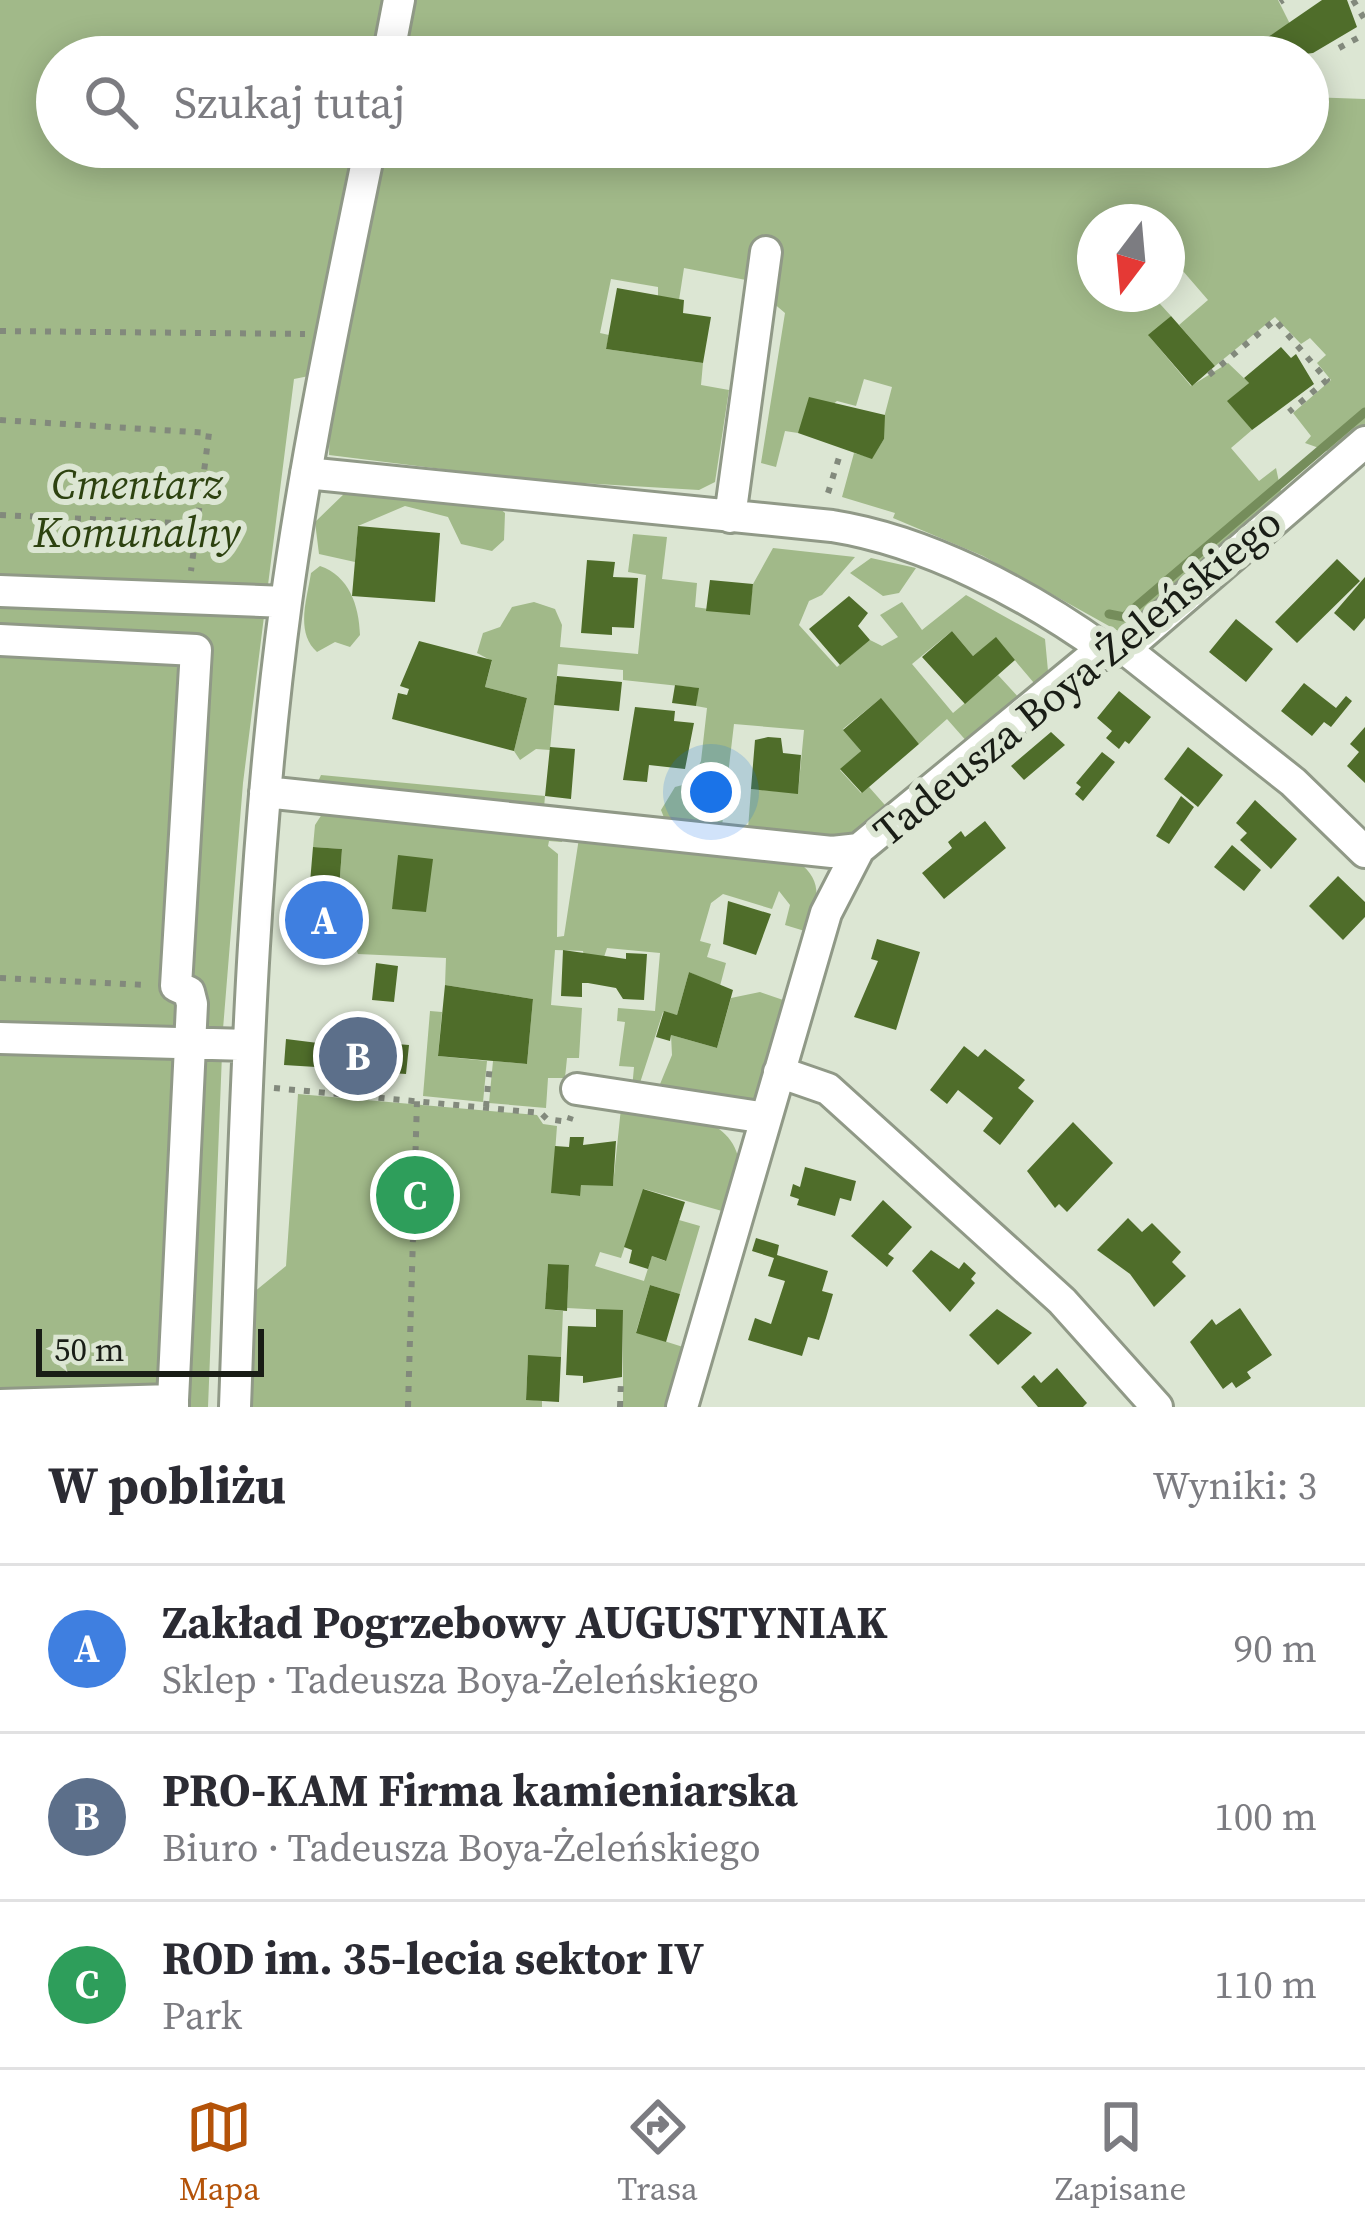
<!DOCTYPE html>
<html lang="pl">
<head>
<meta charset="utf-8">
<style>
	:root { --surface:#fff; --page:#f7f7f7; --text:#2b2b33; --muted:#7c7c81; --line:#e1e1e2; --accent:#b45309 }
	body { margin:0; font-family:"Source Serif 4",serif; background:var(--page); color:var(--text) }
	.compass { position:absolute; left:1077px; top:204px; width:108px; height:108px; border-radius:50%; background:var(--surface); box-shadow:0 6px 30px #0003; rotate:196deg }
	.scale { position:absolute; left:36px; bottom:30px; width:228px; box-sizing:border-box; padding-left:12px; border:6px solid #191d16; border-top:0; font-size:33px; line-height:42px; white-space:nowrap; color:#191d16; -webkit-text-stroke:9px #dce6d3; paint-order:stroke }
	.you { position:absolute; left:711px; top:792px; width:42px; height:42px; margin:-30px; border:9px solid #fff; border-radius:50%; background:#1a73e8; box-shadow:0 0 0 18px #1a73e833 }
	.badge { display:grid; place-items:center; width:78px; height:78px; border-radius:50%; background:var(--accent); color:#fff; font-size:39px; font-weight:700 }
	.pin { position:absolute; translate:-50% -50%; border:6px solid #fff; box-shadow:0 3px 12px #0006 }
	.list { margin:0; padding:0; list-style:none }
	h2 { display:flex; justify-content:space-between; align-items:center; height:156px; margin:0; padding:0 48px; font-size:51px }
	h2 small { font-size:39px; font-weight:400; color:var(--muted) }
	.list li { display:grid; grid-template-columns:78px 1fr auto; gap:36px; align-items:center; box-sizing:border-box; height:168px; padding:0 48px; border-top:3px solid var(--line) }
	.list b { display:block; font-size:45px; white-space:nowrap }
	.list p { margin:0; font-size:39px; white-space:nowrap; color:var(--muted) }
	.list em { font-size:39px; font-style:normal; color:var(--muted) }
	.icon { flex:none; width:66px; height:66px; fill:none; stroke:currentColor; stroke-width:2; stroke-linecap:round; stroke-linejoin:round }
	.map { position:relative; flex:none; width:1365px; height:1407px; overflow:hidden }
	.search { position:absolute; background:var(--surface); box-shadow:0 6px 30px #0003; left:36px; right:36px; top:36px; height:132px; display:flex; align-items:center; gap:30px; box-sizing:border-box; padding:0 42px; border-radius:66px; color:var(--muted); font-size:45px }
	.sheet { height:660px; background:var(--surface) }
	nav { display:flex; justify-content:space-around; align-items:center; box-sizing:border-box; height:168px; border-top:3px solid var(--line); background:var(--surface); font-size:33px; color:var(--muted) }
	nav a { display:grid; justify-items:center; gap:6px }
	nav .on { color:var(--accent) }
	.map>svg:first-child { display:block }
	.green { fill:#a1b989 }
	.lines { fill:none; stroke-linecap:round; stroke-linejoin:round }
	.stream { stroke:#758d5b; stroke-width:9 }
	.building { fill:#4f6d2a }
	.minor-casing { stroke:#909987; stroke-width:36 }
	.path { stroke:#82897c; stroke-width:6; stroke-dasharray:6 9; stroke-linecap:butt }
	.minor { stroke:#fff; stroke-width:30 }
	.labels { text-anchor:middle; stroke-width:12; stroke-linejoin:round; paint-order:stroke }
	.park-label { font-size:42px; font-style:italic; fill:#2d4210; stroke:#dce6d3 }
	.street-label { font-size:42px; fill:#191d16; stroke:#dce6d3 }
</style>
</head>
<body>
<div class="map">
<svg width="1365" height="1407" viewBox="0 0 1365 1407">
	<rect width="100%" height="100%" fill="#dce6d3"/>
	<path class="green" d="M0,0H1278L1290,24L1268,37L1280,57H57V147H1308V97L1365,99V426L1333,453L1305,443L1311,436L1293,413L1331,380L1317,363L1326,355L1310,338L1301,344L1275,317L1215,366L1179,325L1208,300L1176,263L1167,269V222H1095V294H1151L1171,316L1149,336L1191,386L1228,363L1249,383L1228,401L1252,430L1231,448L1259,481L1276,468L1282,496L1118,631L983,556L893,518L895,513L842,497L854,453L872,458L884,439L882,425L892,387L864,379L856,406L837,401L798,433L785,431L776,467L761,463L785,313L746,280L684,268L679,300L658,296V287L611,279L600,333L609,335L606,349L703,363L701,385L729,390L715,482L699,490L530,480L329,455L332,339L324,373L294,379L243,783L223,1029L208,1407H0Z
		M346,492L497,506L505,513L504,540L492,551L461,544L448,517L405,506L358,526L355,562L319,554L315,522Z
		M633,534L667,537L662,579L697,583L695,607L749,615L753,584L773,548L855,557L822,595L809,601L799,625L837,667L870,640L882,646L898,637L880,615L902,602L922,630L966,595L1045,639L1048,671L1034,683L996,638L973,656L952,631L912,664L953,713L998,675L1020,699L969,744L947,719L919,744L880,699L843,729L861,751L840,770L861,793L869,787L892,813L850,840L748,829L751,789L798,793L804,730L734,724L722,826L665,820L661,810L675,787L690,783L701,761L707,708L696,706L698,688L623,680V670L558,664L550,750L536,749L520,760L514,751L527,698L485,687L492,661L477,653L483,633L500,627L512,607L534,602L555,609L562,625L560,647L638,654L646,575L628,572Z
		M871,558L916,568L899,593L883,596L850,573Z
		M320,566C349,576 359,605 360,635L350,647L335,642L317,652C295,632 307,599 311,573Z
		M321,775L545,796L544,808L316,786Z
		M324,811L563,836L562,842L549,841L548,846L558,854L557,937L564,936L579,838L798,862C826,882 816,904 808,932L785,925L790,905L779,891L772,909L723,894L711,903L700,941L711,944L707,957L726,963L720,986L689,972L677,1015L663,1012L638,1089H632L634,1067L619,1066L625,1022L617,1021L618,1008L655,1011L660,953L607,948L604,957H584L583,951L555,950L551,1005L582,1008L579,1058H567L565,1078H548L546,1108L489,1103L493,1061L527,1064L533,999L445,985L446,958L358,954L338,903L342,849L313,847L315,825Z
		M760,992L789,1002L756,1106L658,1089L672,1055L671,1035L717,1048L731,998Z
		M430,1011L442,1012L438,1056L487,1061L483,1102L423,1096Z
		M298,1094L537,1115L543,1124L557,1126L552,1193L579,1196L581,1185H613L621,1108C661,1114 725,1109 738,1156L722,1211L644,1189L621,1258L600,1252L595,1266L644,1281L652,1256L665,1261L679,1220L700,1226L680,1294L650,1285L636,1332L683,1347L668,1407H623V1311L567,1308L569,1266L548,1264L545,1309L563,1311L561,1357L528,1356L526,1399L542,1401V1407H245L249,1296L286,1266Z"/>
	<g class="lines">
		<path class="stream" d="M1109,614L1124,617L1365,412"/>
	</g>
	<path class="building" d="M1322,0H1347L1357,27L1313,53L1280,57L1268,37Z
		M617,288L684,300L683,313L711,317L703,363L606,349Z
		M1171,316L1215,366L1192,386L1148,335Z
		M1281,347L1291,358L1296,354L1314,384L1252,430L1227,401L1249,383L1244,378Z
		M809,397L885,415L884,439L872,459L798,433Z
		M358,526L440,533L435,602L352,596Z
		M1337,559L1360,581L1297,643L1275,622Z
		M587,560L615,562L613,577L638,578L634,628L612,627V635L581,633Z
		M1365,577V618L1354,631L1334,613Z
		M710,580L753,584L750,615L706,611Z
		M849,596L868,613L858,626L870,640L840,665L809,629Z
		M1236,619L1273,649L1246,682L1209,652Z
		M952,631L973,656L996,637L1015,660L965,704L922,657Z
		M419,641L492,660L485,687L527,698L514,751L392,719L398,693L407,695L409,689L400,686Z
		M557,676L622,682L619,711L554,705Z
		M1304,683L1336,708L1346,696L1352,701L1331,727L1324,722L1312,736L1281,711Z
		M675,685L699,688L696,706L672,703Z
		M1119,691L1151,717L1129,744L1125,741L1119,749L1106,738L1112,731L1097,718Z
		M881,698L919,744L862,793L840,769L861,751L843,730Z
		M635,707L675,711L674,721L694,723L685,769L649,765L647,782L623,780Z
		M1365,727V783L1347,766L1359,752L1350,744Z
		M1051,732L1065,745L1024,780L1011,766Z
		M768,737L781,738L783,753L801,755L798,794L751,789L755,740Z
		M550,747L575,749L571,799L545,796Z
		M1188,747L1223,775L1198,807L1164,779Z
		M1102,752L1115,762L1083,801L1075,794L1081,787L1076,783Z
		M1181,796L1194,807L1169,844L1156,836Z
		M1255,800L1297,839L1271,869L1240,840L1247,833L1236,823Z
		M985,821L1006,848L944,899L922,873L952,848L948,842L961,831L965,837Z
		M1232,845L1261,870L1244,891L1214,867Z
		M313,847L342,849L338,903L359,904L355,947L305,942Z
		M398,855L433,859L426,912L392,909Z
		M1338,876L1365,902V917L1343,940L1309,906Z
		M728,901L771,914L756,955L723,944Z
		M877,939L920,952L896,1030L854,1017L878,961L871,959Z
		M563,950L626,959V953L647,954L644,1000L623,999L616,988L588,983H582V997L561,996Z
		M376,963L398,966L394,1002L372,1000Z
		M689,972L733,990L717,1048L671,1035L670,1041L656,1037L664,1011L677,1015Z
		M445,985L533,999L527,1064L438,1056Z
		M321,1038L409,1045L406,1074L319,1068Z
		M286,1039L318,1043L316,1067L284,1065Z
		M964,1046L978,1057L985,1049L1025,1080L1018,1088L1034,1101L1000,1145L983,1131L993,1118L958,1090L947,1104L930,1090Z
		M1073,1122L1113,1163L1067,1212L1059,1204L1055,1208L1027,1171Z
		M570,1137H584L583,1145L616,1141L613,1186L581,1185L580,1196L551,1193L555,1146L569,1147Z
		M805,1167L856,1181L851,1201L840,1198L835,1216L797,1205L799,1199L790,1196L793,1184L800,1187Z
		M643,1189L685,1202L666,1261L652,1256L648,1269L629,1263L632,1250L624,1247Z
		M883,1200L912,1227L888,1254L894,1258L887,1267L851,1236Z
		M1128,1218L1142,1232L1152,1223L1181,1252L1172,1262L1186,1276L1154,1307L1130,1274L1097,1250Z
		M756,1238L779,1245L777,1255L828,1271L822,1291L833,1294L826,1318L819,1340L808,1337L802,1356L748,1340L755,1318L771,1324L785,1281L768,1276L774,1258L752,1251Z
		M931,1250L959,1269L964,1262L976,1273L971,1279L975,1283L950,1312L912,1271Z
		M548,1264L569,1265L567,1311L545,1309Z
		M650,1285L680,1294L666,1342L636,1333Z
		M1240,1308L1272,1355L1247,1372L1251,1378L1236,1388L1232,1382L1223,1389L1190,1342L1212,1319L1216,1325Z
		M596,1309L623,1310L622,1377L583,1383V1376L566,1375L568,1326L596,1327Z
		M997,1309L1032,1333L998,1365L969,1335Z
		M528,1355L561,1357L559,1402L526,1400Z
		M1057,1368L1087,1403L1083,1407H1038L1021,1387L1034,1375L1041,1383Z"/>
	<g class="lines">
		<g class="minor-casing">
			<path id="minor" d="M388,57L399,0
				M306,473L832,526C927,541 1027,594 1105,650L1125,649L1293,782L1365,852
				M730,517L766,252
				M0,591L286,602
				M0,640L196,650L176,986L189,992L192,1004L173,1400
				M265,792L832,852L859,849L1092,657L1125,649L1365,442
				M0,1038L248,1045
				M779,1072L828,1089L1062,1301L1157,1407
				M577,1089L766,1118
				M0,1405L173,1400V1407
				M235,1407C245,1138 250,869 286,602C307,449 339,298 370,147
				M682,1407L826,913L859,849"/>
		</g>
		<path class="path" d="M1353,0L1365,20
			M1280,2L1283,0
			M1339,48L1365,34
			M0,331L305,334
			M1209,375L1275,320L1327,380L1289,412
			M0,420L209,433L191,571
			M828,493L841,451
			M0,515L197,524
			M0,978L148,985
			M274,1088L541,1113L547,1119L569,1122L571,1116
			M486,1107L490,1064
			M408,1407L417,1101
			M620,1407L621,1380"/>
		<use href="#minor" class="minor"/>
	</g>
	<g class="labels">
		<g class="park-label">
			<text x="137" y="499">Cmentarz<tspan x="137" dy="48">Komunalny</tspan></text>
		</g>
		<g class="street-label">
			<text transform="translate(1077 676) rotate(-39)" y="15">Tadeusza Boya-Żeleńskiego</text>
		</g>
	</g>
</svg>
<svg class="compass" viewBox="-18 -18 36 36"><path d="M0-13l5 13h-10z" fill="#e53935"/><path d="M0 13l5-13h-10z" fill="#7c7c81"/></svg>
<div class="scale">50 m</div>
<div class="you"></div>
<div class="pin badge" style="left:324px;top:920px;background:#3f7fe0">A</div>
<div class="pin badge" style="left:358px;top:1056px;background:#5c6f8a">B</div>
<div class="pin badge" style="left:415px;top:1195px;background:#2e9e5b">C</div>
<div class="search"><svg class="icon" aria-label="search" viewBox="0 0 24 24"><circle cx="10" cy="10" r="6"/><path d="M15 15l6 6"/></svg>Szukaj tutaj</div>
</div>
<section class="sheet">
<h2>W pobliżu<small>Wyniki: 3</small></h2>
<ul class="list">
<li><span class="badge" style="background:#3f7fe0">A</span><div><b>Zakład Pogrzebowy AUGUSTYNIAK</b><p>Sklep · Tadeusza Boya-Żeleńskiego</p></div><em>90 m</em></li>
<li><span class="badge" style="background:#5c6f8a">B</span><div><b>PRO-KAM Firma kamieniarska</b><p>Biuro · Tadeusza Boya-Żeleńskiego</p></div><em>100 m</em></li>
<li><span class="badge" style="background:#2e9e5b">C</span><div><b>ROD im. 35-lecia sektor IV</b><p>Park</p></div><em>110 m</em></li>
</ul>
</section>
<nav>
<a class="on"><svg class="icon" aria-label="map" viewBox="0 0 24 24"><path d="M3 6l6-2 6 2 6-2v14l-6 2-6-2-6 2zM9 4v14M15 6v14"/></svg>Mapa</a>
<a><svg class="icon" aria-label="directions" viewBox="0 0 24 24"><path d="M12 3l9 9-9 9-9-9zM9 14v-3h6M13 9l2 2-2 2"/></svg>Trasa</a>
<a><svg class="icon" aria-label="saved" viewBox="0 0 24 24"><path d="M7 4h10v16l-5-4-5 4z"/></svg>Zapisane</a>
</nav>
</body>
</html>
